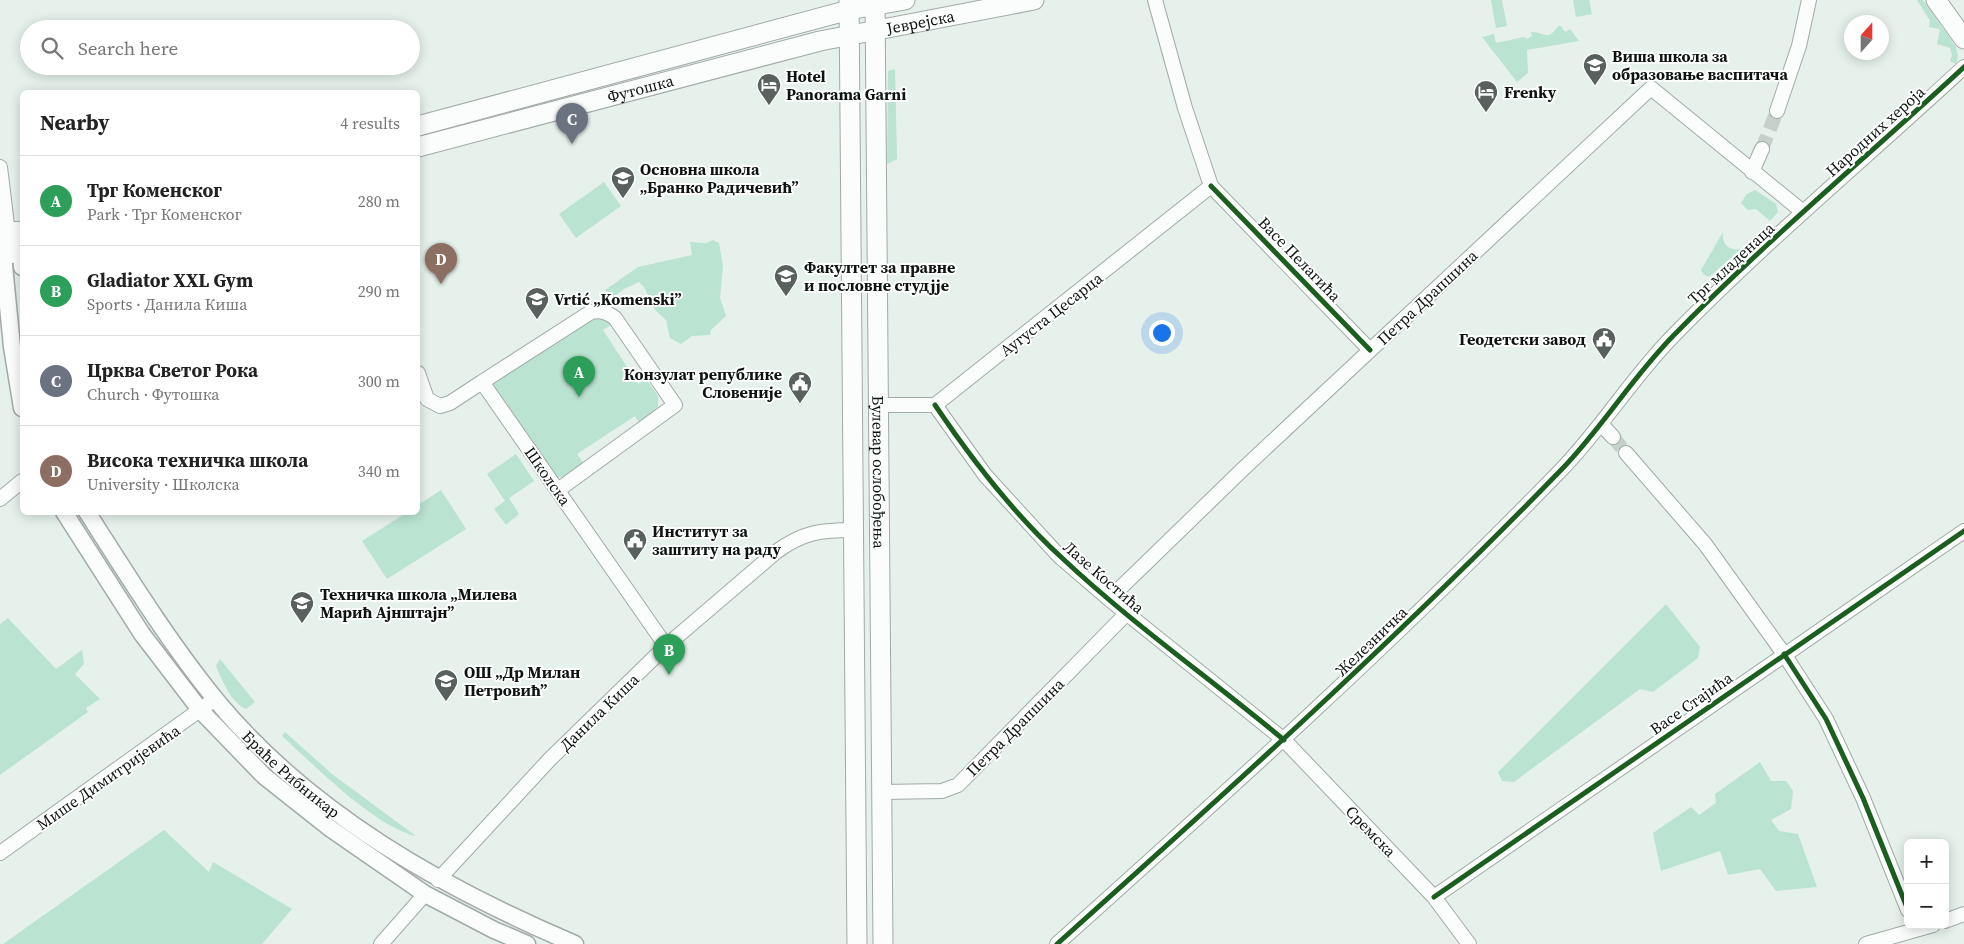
<!DOCTYPE html>
<html lang="en">
<head>
<meta charset="utf-8">
<style>
	:root { --surface:#fff; --page:#f6f6f6; --text:#222; --muted:#767676; --line:#e0e0e0; --accent:#0f766e }
	body { margin:0; font-family:"Source Serif 4",serif; background:var(--page); color:var(--text) }
	.controls { position:absolute; right:15px; bottom:15px; display:grid; overflow:hidden; border-radius:8px; box-shadow:0 2px 12px #0003 }
	.controls button { width:45px; height:45px; display:grid; place-items:center; padding:0; border:0; border-bottom:1px solid var(--line); background:var(--surface); color:var(--text); font:25px sans-serif }
	.compass { position:absolute; left:1844px; top:15px; width:45px; height:45px; border-radius:50%; background:var(--surface); box-shadow:0 2px 12px #0003; rotate:21deg }
	.you { position:absolute; left:1161px; top:332px; width:18px; height:18px; margin:-12px; border:4px solid #fff; border-radius:50%; background:#1a73e8; box-shadow:0 0 0 8px #1a73e833 }
	.badge { display:grid; place-items:center; width:32px; height:32px; border-radius:50%; background:var(--accent); color:#fff; font-size:16px; font-weight:700 }
	.pin { position:absolute; translate:-50% -41px; filter:drop-shadow(0 1px 2px #0008) }
	.pin::after { content:''; position:absolute; top:26px; width:18px; height:15px; background:inherit; clip-path:polygon(0 0,100% 0,50% 100%) }
	.list { margin:0; padding:0; list-style:none }
	h2 { display:flex; justify-content:space-between; align-items:center; height:65px; margin:0; padding:0 20px; font-size:21px }
	h2 small { font-size:16px; font-weight:400; color:var(--muted) }
	.list li { display:grid; grid-template-columns:32px 1fr auto; gap:15px; align-items:center; box-sizing:border-box; height:90px; padding:0 20px; border-top:1px solid var(--line) }
	.list b { display:block; font-size:19px; white-space:nowrap }
	.list p { margin:0; font-size:16px; white-space:nowrap; color:var(--muted) }
	.list em { font-size:16px; font-style:normal; color:var(--muted) }
	.icon { flex:none; width:28px; height:28px; fill:none; stroke:currentColor; stroke-width:2; stroke-linecap:round; stroke-linejoin:round }
	.map { position:relative; flex:none; width:1964px; height:944px; overflow:hidden }
	.search { position:absolute; background:var(--surface); box-shadow:0 2px 12px #0003; left:20px; top:20px; width:400px; height:55px; display:flex; align-items:center; gap:12px; box-sizing:border-box; padding:0 18px; border-radius:28px; color:var(--muted); font-size:19px }
	.panel { position:absolute; background:var(--surface); box-shadow:0 2px 12px #0003; left:20px; top:90px; width:400px; height:425px; border-radius:8px }
	.map>svg:first-child { display:block }
	.green { fill:#bae3d1 }
	.lines { fill:none; stroke-linecap:round; stroke-linejoin:round }
	.minor-tunnel { stroke:#c5d0ca; stroke-width:14; stroke-dasharray:14 7; stroke-linecap:butt }
	.minor-casing { stroke:#a2aaa6; stroke-width:16 }
	.tertiary-casing { stroke:#a2aaa6; stroke-width:19 }
	.secondary-casing { stroke:#a2aaa6; stroke-width:21 }
	.minor { stroke:#fbfdfc; stroke-width:14 }
	.tertiary { stroke:#fbfdfc; stroke-width:16 }
	.secondary { stroke:#fbfdfc; stroke-width:19 }
	.cycleway-casing { stroke:#fff; stroke-width:8 }
	.cycleway { stroke:#1b5e20; stroke-width:5 }
	.labels { text-anchor:middle; stroke-width:4; stroke-linejoin:round; paint-order:stroke }
	.street-label { font-size:16px; fill:#0c1310; stroke:#fff }
	.poi-label { font-size:16px; font-weight:bold; fill:#0c1310; stroke:#fff; text-anchor:start }
</style>
</head>
<body>
<div class="map">
<svg width="1964" height="944" viewBox="0 0 1964 944">
	<rect width="100%" height="100%" fill="#e6f1eb"/>
	<path class="green" d="M1491,0H1502L1507,26L1496,28Z
		M1573,0H1589L1592,14L1576,17Z
		M1917,0H1923L1956,47L1958,56L1956,64L1950,61L1952,55L1950,48L1937,44L1940,29L1929,27L1930,21Z
		M1558,26H1561L1565,32L1570,29L1579,41L1527,50L1528,73L1517,82L1482,37L1494,34L1496,43L1524,37L1527,39L1532,36L1531,32C1544,31 1547,43 1558,26Z
		M895,69L897,159L887,164L888,71Z
		M604,182L621,206L576,238L559,214Z
		M1755,190L1776,204L1778,212L1770,221L1756,209L1748,210L1741,203L1747,194Z
		M1723,232C1721,244 1730,253 1742,248L1709,277L1704,275L1701,270Z
		M713,240L719,243L723,266L720,298L726,316L711,330L710,335L692,336L681,344L670,338L666,320L655,310L644,287L639,282L624,289L614,297L605,290L638,267L692,255L690,242L706,243Z
		M596,317L608,320L613,324L603,330L638,384L646,379L658,396V408L641,425L635,416L577,454L584,464L566,477H556L493,387L494,380Z
		M516,454L534,481L509,498L519,514L506,525L494,509L505,501L487,474Z
		M441,490L466,529L387,579L362,541L406,513L418,512V505Z
		M1666,604L1700,647L1698,658L1653,692L1640,689L1514,782L1502,781L1498,772Z
		M8,618L56,669L82,650L84,664L75,674L100,699L86,708L88,712L0,775V624Z
		M220,659L255,702L246,709C231,703 222,680 216,666Z
		M285,732L332,774L416,836C375,827 314,765 282,736Z
		M1760,762L1771,781H1786L1793,791L1791,809L1771,820L1779,831L1798,834L1817,887L1776,891L1760,869L1728,875L1720,851L1661,871L1653,833L1691,807L1699,815L1716,803L1715,794Z
		M164,830L209,872L213,862L292,909L262,944H3Z"/>
	<g class="lines">
		<path class="minor-tunnel" d="M1762,149L1777,111
			M1613,437L1626,453"/>
		<g class="minor-casing">
			<path id="minor" d="M1155,0L1185,108L1211,186L1370,350
				M1777,111L1799,46L1809,0
				M0,167L8,233
				M1752,172L1762,149
				M418,373L427,399L440,406L450,403L482,382L666,646
				M482,382L591,312C601,310 607,312 615,318L675,405L558,490
				M879,405H935L1211,186
				M935,405L985,475L1060,557L1109,599L1284,740L1434,897L1469,944
				M1601,424L1613,437
				M1626,453L1705,544L1784,654L1826,719L1863,798L1908,910
				M0,499L22,481
				M1109,599L1243,469L1651,88L1803,212
				M882,792L942,791L958,785L1127,613
				M0,853L215,699
				M438,880L550,759L666,646L776,552C803,532 821,530 854,530
				M1434,897L1964,531
				M1945,921L1964,914
				M381,944L425,894
				M1057,944C1229,790 1400,636 1561,470C1602,428 1633,376 1675,334C1767,240 1868,156 1964,67
				M1866,944L1933,925"/>
		</g>
		<g class="tertiary-casing">
			<g id="tertiary">
				<path d="M8,233L3,255L12,347L22,408"/>
				<path d="M15,243L21,253L22,267"/>
				<path d="M64,512L142,634L201,711L264,776L331,829L425,894L494,930L527,944"/>
				<path id="s1" d="M87,512C128,576 168,641 216,700C309,813 443,888 575,944"/>
			</g>
		</g>
		<g class="secondary-casing">
			<g id="secondary">
				<path d="M849,0L857,944"/>
				<path id="s2" d="M875,0L883,944"/>
				<path d="M1936,0L1964,39"/>
				<path d="M418,126L849,10L905,0"/>
				<path id="s3" d="M418,147L820,41L1034,0"/>
				<path d="M0,233L22,231"/>
				<path d="M0,255L22,252"/>
			</g>
		</g>
		<use href="#minor" class="minor"/>
		<use href="#tertiary" class="tertiary"/>
		<use href="#secondary" class="secondary"/>
		<g class="cycleway-casing">
			<path id="cycleway" d="M1211,186L1370,350
				M935,405C972,460 1012,512 1061,557C1131,623 1211,679 1284,740
				M1784,654L1826,719L1863,798L1908,910
				M1434,897L1964,531
				M1057,944C1229,790 1400,636 1561,470C1602,428 1633,376 1675,334C1767,240 1868,156 1964,67"/>
		</g>
		<use href="#cycleway" class="cycleway"/>
	</g>
	<defs>
		<g id="university-pin" transform="scale(1.25)"><path d="M0 17L-7.5 6A9.5 9.5 0 1 1 7.5 6Z" fill="#58615d" stroke="#fff"/><path d="M0-5L7-2L0 1L-7-2ZM-4 1L0 2.5L4 1V4Q0 6-4 4Z" fill="#fff"/></g>
		<g id="hotel-pin" transform="scale(1.25)"><path d="M0 17L-7.5 6A9.5 9.5 0 1 1 7.5 6Z" fill="#58615d" stroke="#fff"/><path d="M-6-4.5h1.5V1H6V5H4.5V3h-9V5H-6ZM-4 0a1.8 1.8 0 1 1 3.6 0ZM.5 0V-2.5h3Q6-2.5 6 0Z" fill="#fff"/></g>
		<g id="school-pin" transform="scale(1.25)"><path d="M0 17L-7.5 6A9.5 9.5 0 1 1 7.5 6Z" fill="#58615d" stroke="#fff"/><path d="M0-5L7-2L0 1L-7-2ZM-4 1L0 2.5L4 1V4Q0 6-4 4Z" fill="#fff"/></g>
		<g id="civic-pin" transform="scale(1.25)"><path d="M0 17L-7.5 6A9.5 9.5 0 1 1 7.5 6Z" fill="#58615d" stroke="#fff"/><path d="M-.6-6.5H3V-4.5H.6V-3L4-1V1h2V6H-6V1h2V-1L-.6-3ZM-1.2 2.5V6h2.4V2.5Z" fill="#fff"/></g>
	</defs>
	<g fill-rule="evenodd">
		<use href="#university-pin" x="1595" y="65"/>
		<use href="#hotel-pin" x="769" y="85"/>
		<use href="#hotel-pin" x="1486" y="92"/>
		<use href="#school-pin" x="623" y="178"/>
		<use href="#university-pin" x="786" y="276"/>
		<use href="#school-pin" x="537" y="299"/>
		<use href="#civic-pin" x="1604" y="339"/>
		<use href="#civic-pin" x="800" y="383"/>
		<use href="#civic-pin" x="635" y="540"/>
		<use href="#school-pin" x="302" y="603"/>
		<use href="#school-pin" x="446" y="681"/>
	</g>
	<g class="labels">
		<g class="street-label">
			<text dy="6" stroke="none"><textPath href="#s3" startOffset="518">Јеврејска</textPath></text>
			<text dy="6" stroke="none"><textPath href="#s3" startOffset="230">Футошка</textPath></text>
			<text transform="translate(1875 131) rotate(-42)" y="6">Народних хероја</text>
			<text transform="translate(1300 259) rotate(46)" y="6">Васе Пелагића</text>
			<text transform="translate(1731 263) rotate(-43)" y="6">Трг младенаца</text>
			<text transform="translate(1427 297) rotate(-43)" y="6">Петра Драпшина</text>
			<text transform="translate(1051 314) rotate(-38)" y="6">Аугуста Цесарца</text>
			<text dy="6" stroke="none"><textPath href="#s2" startOffset="472">Булевар ослобођења</textPath></text>
			<text transform="translate(548 476) rotate(55)" y="6">Школска</text>
			<text transform="translate(1104 577) rotate(41)" y="6">Лазе Костића</text>
			<text transform="translate(1371 641) rotate(-44)" y="6">Железничка</text>
			<text transform="translate(1691 703) rotate(-35)" y="6">Васе Стајића</text>
			<text transform="translate(599 712) rotate(-44)" y="6">Данила Киша</text>
			<text transform="translate(1015 727) rotate(-45)" y="6">Петра Драпшина</text>
			<text dy="6" stroke="none"><textPath href="#s1" startOffset="334">Браће Рибникар</textPath></text>
			<text transform="translate(108 777) rotate(-35)" y="6">Мише Димитријевића</text>
			<text transform="translate(1371 831) rotate(46)" y="6">Сремска</text>
		</g>
		<g class="poi-label">
			<text x="1612" y="62">Виша школа за<tspan x="1612" dy="18">образовање васпитача</tspan></text>
			<text x="786" y="82">Hotel<tspan x="786" dy="18">Panorama Garni</tspan></text>
			<text x="1504" y="98">Frenky</text>
			<text x="640" y="175">Основна школа<tspan x="640" dy="18">„Бранко Радичевић”</tspan></text>
			<text x="804" y="273">Факултет за правне<tspan x="804" dy="18">и пословне студјје</tspan></text>
			<text x="554" y="305">Vrtić „Komenski”</text>
			<text x="1586" y="345" text-anchor="end">Геодетски завод</text>
			<text x="782" y="380" text-anchor="end">Конзулат републике<tspan x="782" dy="18">Словеније</tspan></text>
			<text x="652" y="537">Институт за<tspan x="652" dy="18">заштиту на раду</tspan></text>
			<text x="320" y="600">Техничка школа „Милева<tspan x="320" dy="18">Марић Ајнштајн”</tspan></text>
			<text x="464" y="678">ОШ „Др Милан<tspan x="464" dy="18">Петровић”</tspan></text>
		</g>
	</g>
</svg>
<div class="controls">
<button>+</button>
<button>−</button>
</div>
<svg class="compass" viewBox="-18 -18 36 36"><path d="M0-13l5 13h-10z" fill="#e53935"/><path d="M0 13l5-13h-10z" fill="#767676"/></svg>
<div class="you"></div>
<div class="pin badge" style="left:579px;top:397px;background:#2e9e5b">A</div>
<div class="pin badge" style="left:669px;top:675px;background:#2e9e5b">B</div>
<div class="pin badge" style="left:572px;top:144px;background:#6b7280">C</div>
<div class="pin badge" style="left:441px;top:284px;background:#8d6e63">D</div>
<div class="search"><svg class="icon" aria-label="search" viewBox="0 0 24 24"><circle cx="10" cy="10" r="6"/><path d="M15 15l6 6"/></svg>Search here</div>
<section class="panel">
<h2>Nearby<small>4 results</small></h2>
<ul class="list">
<li><span class="badge" style="background:#2e9e5b">A</span><div><b>Трг Коменског</b><p>Park · Трг Коменског</p></div><em>280 m</em></li>
<li><span class="badge" style="background:#2e9e5b">B</span><div><b>Gladiator XXL Gym</b><p>Sports · Данила Киша</p></div><em>290 m</em></li>
<li><span class="badge" style="background:#6b7280">C</span><div><b>Црква Светог Рока</b><p>Church · Футошка</p></div><em>300 m</em></li>
<li><span class="badge" style="background:#8d6e63">D</span><div><b>Висока техничка школа</b><p>University · Школска</p></div><em>340 m</em></li>
</ul>
</section>
</div>
</body>
</html>
